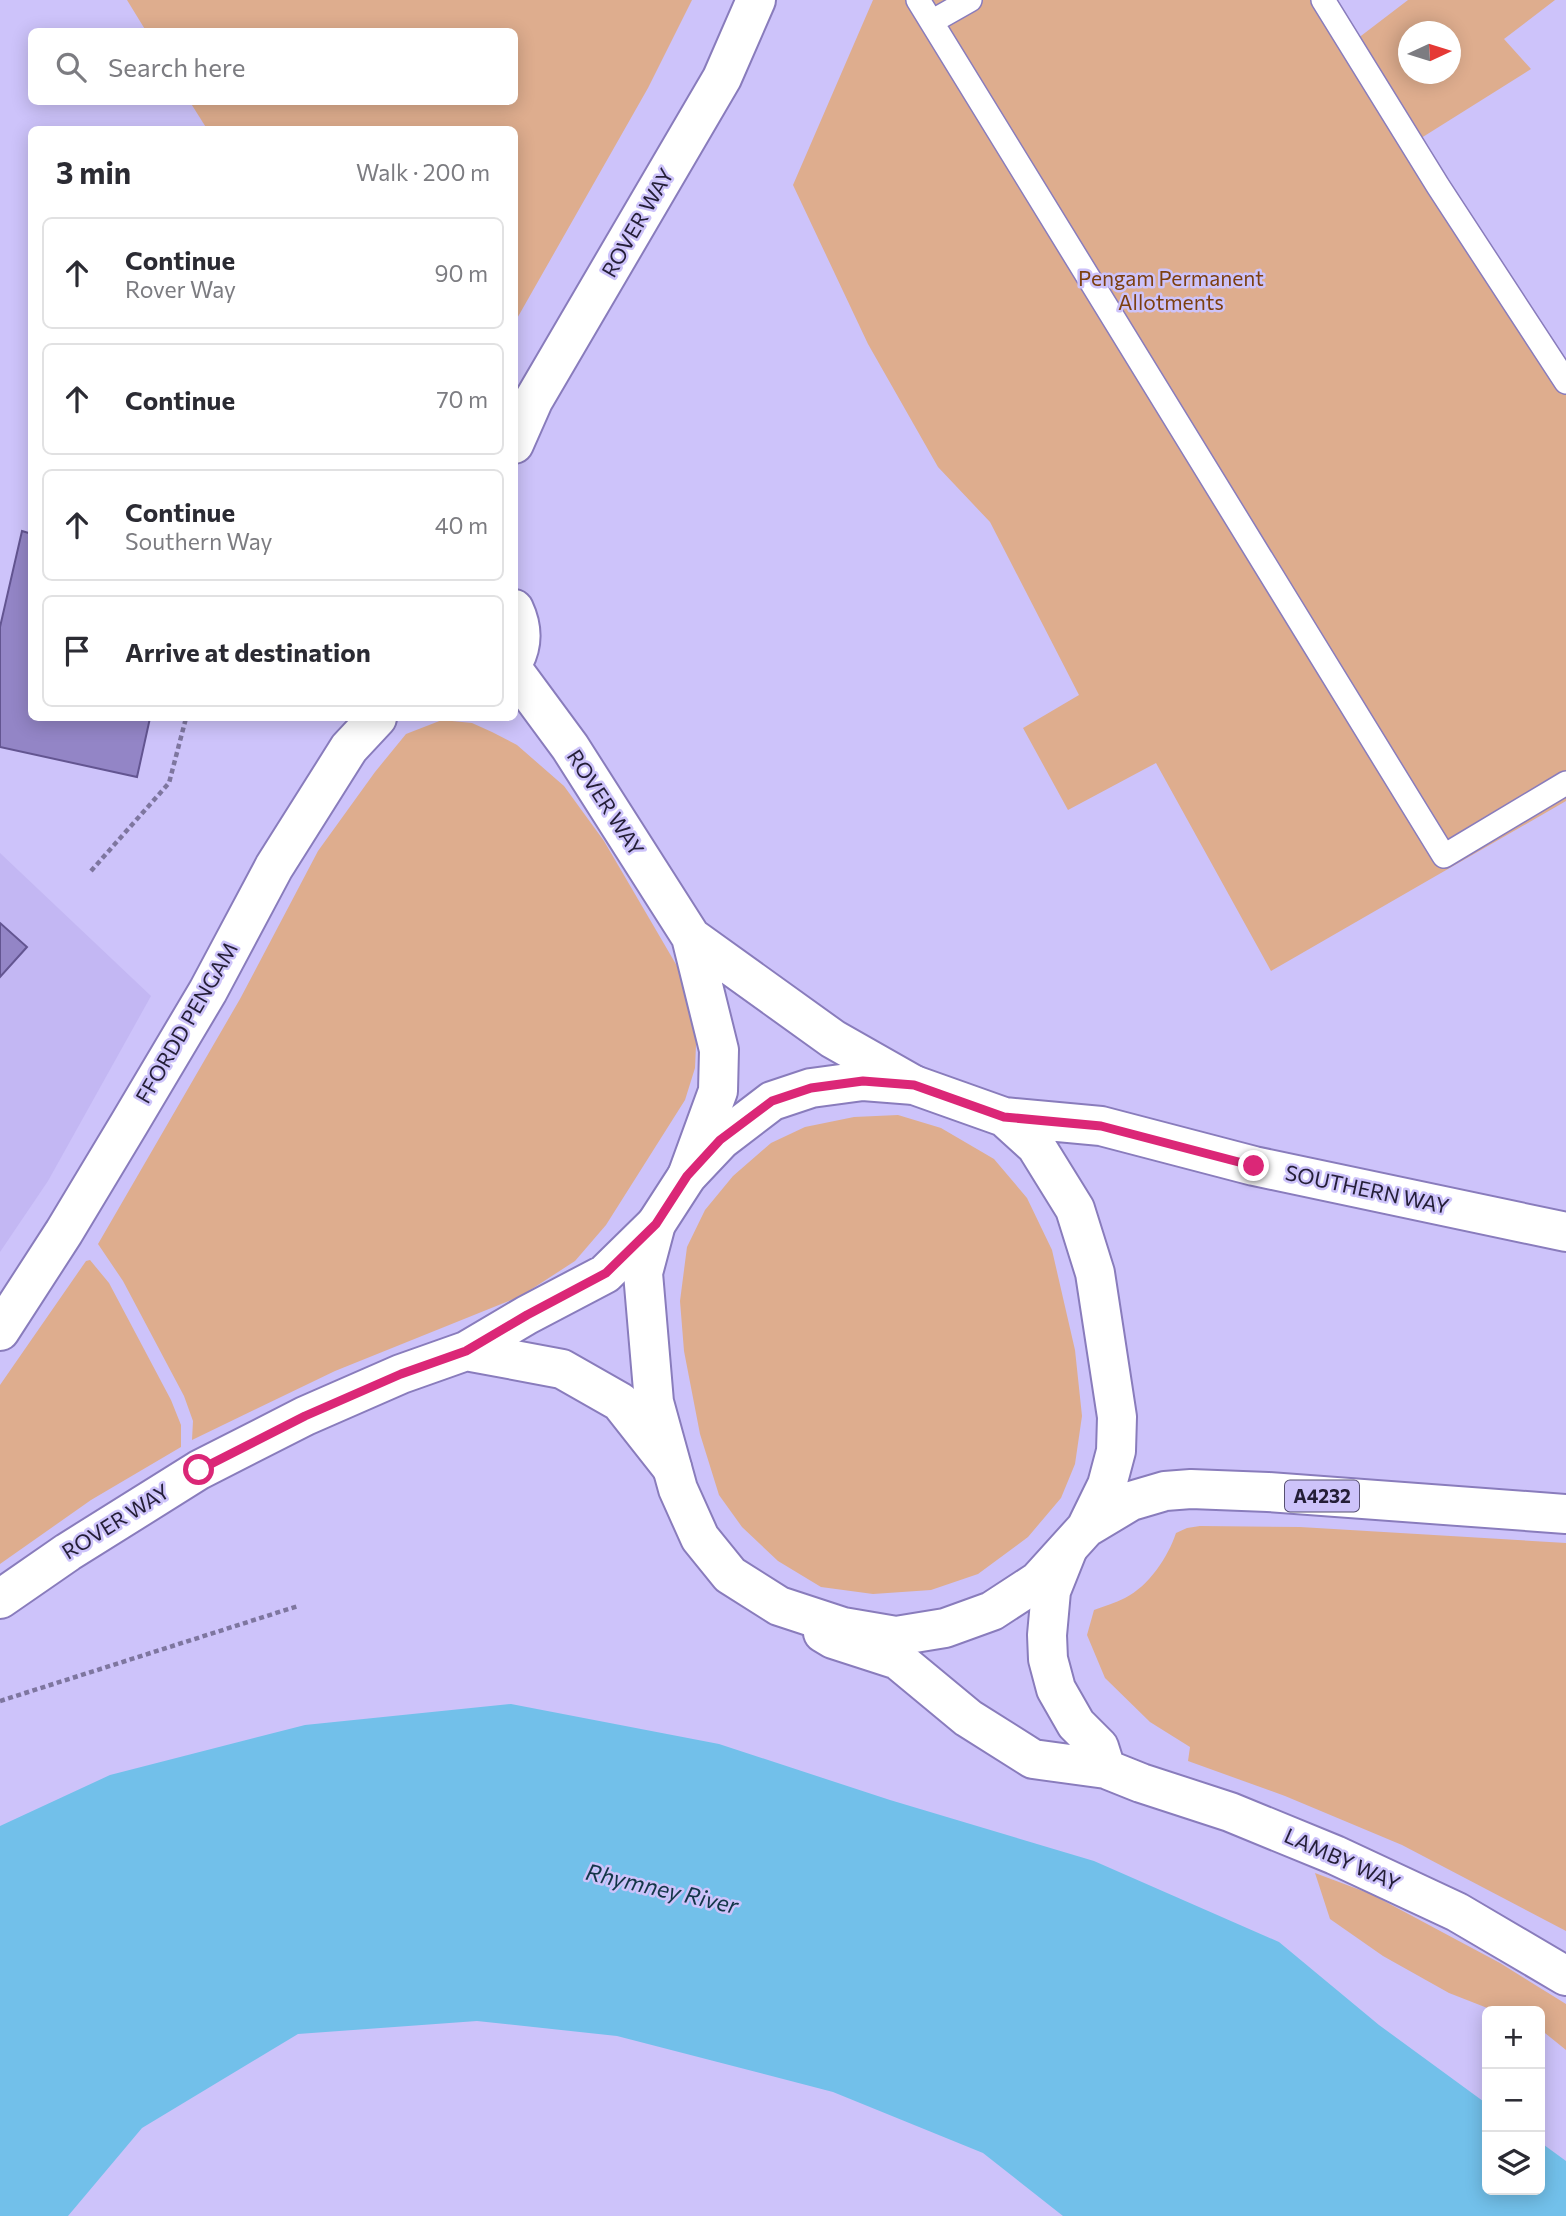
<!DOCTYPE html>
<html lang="en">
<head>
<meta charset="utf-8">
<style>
	:root { --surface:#fff; --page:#f7f7f7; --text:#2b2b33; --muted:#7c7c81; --line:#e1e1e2 }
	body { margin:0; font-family:Commissioner,sans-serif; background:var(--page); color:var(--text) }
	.controls { position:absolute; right:21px; bottom:21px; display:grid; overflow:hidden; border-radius:10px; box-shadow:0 4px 18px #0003 }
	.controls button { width:63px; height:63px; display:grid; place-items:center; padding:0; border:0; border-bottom:2px solid var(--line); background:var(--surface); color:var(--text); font:35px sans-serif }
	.compass { position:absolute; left:1398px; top:21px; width:63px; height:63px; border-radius:50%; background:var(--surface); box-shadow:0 4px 18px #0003; rotate:86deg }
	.stop { position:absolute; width:21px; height:21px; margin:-16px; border:5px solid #db2777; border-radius:50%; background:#fff }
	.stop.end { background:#db2777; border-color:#fff; box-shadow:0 2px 7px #0008 }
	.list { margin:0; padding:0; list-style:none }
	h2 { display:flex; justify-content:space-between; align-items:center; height:91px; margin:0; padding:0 28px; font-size:30px }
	h2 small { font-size:23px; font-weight:400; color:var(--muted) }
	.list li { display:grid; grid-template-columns:46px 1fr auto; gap:21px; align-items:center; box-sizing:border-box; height:112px; margin:0 14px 14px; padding:0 14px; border:2px solid var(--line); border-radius:10px }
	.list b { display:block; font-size:26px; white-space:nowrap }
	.list p { margin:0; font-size:23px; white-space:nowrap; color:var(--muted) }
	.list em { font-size:23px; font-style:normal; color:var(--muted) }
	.icon { flex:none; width:38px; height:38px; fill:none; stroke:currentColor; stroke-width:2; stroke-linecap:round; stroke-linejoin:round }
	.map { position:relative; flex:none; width:1566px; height:2216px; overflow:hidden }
	.search { position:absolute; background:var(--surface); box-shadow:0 4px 18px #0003; left:28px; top:28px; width:490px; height:77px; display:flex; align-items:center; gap:18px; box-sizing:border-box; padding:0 24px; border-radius:10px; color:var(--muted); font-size:26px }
	.panel { position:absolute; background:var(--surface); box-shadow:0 4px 18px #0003; left:28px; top:126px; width:490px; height:595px; border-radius:10px }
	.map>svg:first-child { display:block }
	.built { fill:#c3b7f3 }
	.green { fill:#dead8e; fill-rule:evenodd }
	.water { fill:#72c0ea }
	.building { fill:#9385c6; stroke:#635591; stroke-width:2 }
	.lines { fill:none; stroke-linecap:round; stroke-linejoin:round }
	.lane-casing { stroke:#897cbc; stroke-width:26 }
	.street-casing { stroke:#897cbc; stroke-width:42 }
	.secondary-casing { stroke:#897cbc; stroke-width:42 }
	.primary-casing { stroke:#897cbc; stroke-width:42 }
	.path { stroke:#7e769f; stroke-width:4.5; stroke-dasharray:5 3.5; stroke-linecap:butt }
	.lane { stroke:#fff; stroke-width:23 }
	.street { stroke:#fff; stroke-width:38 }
	.secondary { stroke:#fff; stroke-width:38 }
	.primary { stroke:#fff; stroke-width:38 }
	.route { stroke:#db2777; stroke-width:9 }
	.labels { text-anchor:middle; stroke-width:5; stroke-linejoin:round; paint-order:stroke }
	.shield { fill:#cdc3fa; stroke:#575072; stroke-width:2 }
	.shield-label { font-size:19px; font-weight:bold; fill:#241e37 }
	.street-label { font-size:21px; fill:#241e37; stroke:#cdc3fa }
	.park-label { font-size:21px; fill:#7c3f0f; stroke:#cdc3fa }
	.water-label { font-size:23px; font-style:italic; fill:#133648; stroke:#cdc3fa }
</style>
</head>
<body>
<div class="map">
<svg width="1566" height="2216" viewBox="0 0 1566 2216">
	<rect width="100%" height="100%" fill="#cdc3fa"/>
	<path class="built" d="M0,853L151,996L48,1181L0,1252Z"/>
	<path class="green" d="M127,0H692L648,88L515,322L514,130L207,129L190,102H514V32L146,31Z
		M873,0H1327L1353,42L1408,0H1555L1504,39L1531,69L1418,140L1566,361V801L1271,971L1156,763L1068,810L1023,728L1079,695L990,522L938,467L868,344L793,185ZM1408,32H1450V74H1408Z
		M442,720L472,723L492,732L517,745L564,786L604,841L684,978L697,1023L695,1068L685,1100L606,1225L575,1261L521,1296L335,1371L192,1440L193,1421L184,1396L123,1281L98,1244L240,999L318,851L375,772L406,734Z
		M898,1115L941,1128L994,1159L1027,1198L1052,1250L1075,1350L1082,1416L1075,1464L1061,1498L1028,1537L978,1574L931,1590L873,1594L821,1587L778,1561L742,1527L719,1495L700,1434L684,1351L680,1301L687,1247L705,1210L733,1176L771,1143L805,1127L854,1117Z
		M90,1260L109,1283L171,1400L181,1425V1447L91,1500L0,1564V1385L86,1261Z
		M1200,1526L1300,1527L1566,1543V1931L1402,1845L1285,1796L1188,1761L1190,1747L1150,1722L1105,1678L1087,1635L1094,1610C1104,1606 1115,1603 1125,1598C1149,1586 1168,1557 1176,1533L1187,1528Z
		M1315,1873L1371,1894L1500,1963L1566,2004V2050L1540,2029V2011H1495L1449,1993L1383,1956L1330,1919Z"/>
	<path class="water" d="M511,1704L719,1744L890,1800L1094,1861L1279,1942L1379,2025L1487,2104V2190H1540V2142L1566,2161V2216H1063L983,2153L833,2092L617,2036L477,2021L298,2034L142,2128L68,2216H0V1826L110,1775L305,1725Z"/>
	<path class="building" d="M22,531L32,534V718H150L137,777L0,747V627Z
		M0,923L27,947L0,977Z"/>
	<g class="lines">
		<g class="lane-casing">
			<path id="lane" d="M918,0L1444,856L1566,783
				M1323,0L1438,186L1566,382
				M933,21L970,0"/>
		</g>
		<g class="street-casing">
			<path id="street" d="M514,444L533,401L722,78L756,0
				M514,609C522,626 523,644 514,661
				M514,671L570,747L691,937L719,1050L718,1091L687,1176
				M691,937L833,1039L914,1085
				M0,1331L64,1232L129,1124L208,991L274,867L349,748L377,718"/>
		</g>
		<g class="secondary-casing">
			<path id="secondary" d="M466,1351L562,1369L620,1402L672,1468
				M1067,1551L1051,1591L1047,1635L1048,1659L1056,1689L1076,1724L1099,1747L1106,1769
				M0,1599L68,1552L199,1470L305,1416L401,1374L466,1351L527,1315L605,1274L656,1224
				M823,1633L833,1639L898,1660L968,1718L1033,1759L1106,1769L1141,1783L1230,1812L1335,1855L1457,1912L1566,1976"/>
		</g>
		<g class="primary-casing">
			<path id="primary" d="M863,1081L914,1085L1004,1117L1036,1146L1075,1209L1095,1273L1117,1417L1116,1451L1107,1485L1086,1528L1038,1581L992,1611L945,1628L896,1636L843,1627L779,1606L730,1575L700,1538L678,1489L654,1402L643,1273L656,1224L687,1176L721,1140L772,1101L811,1088Z
				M1004,1117L1101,1126L1254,1166L1566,1232
				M1086,1528L1131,1501L1165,1491L1191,1489L1268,1492L1566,1514"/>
		</g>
		<path class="path" d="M91,871L169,783L186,718
			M0,1701L298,1606"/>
		<use href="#lane" class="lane"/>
		<use href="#street" class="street"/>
		<use href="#secondary" class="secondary"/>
		<use href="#primary" class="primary"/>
	</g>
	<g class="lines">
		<path class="route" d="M199,1470L305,1416L401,1374L466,1351L527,1315L606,1273L656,1224L687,1176L720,1140L772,1101L811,1088L863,1081L914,1085L1004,1117L1101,1126L1254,1166"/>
	</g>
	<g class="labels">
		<rect class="shield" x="1285" y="1480.5" width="74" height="31" rx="5"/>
		<g class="shield-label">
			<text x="1322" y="1503">A4232</text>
		</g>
		<g class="street-label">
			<text transform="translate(638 223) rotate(-60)" y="7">ROVER WAY</text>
			<text transform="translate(605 803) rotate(57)" y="7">ROVER WAY</text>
			<text transform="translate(187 1023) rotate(-60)" y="7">FFORDD PENGAM</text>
			<text transform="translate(1367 1190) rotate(12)" y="7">SOUTHERN WAY</text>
			<text transform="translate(116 1522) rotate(-32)" y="7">ROVER WAY</text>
			<text transform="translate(1342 1860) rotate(24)" y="7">LAMBY WAY</text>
		</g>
		<g class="park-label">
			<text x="1171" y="286">Pengam Permanent<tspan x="1171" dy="24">Allotments</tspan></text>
		</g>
		<g class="water-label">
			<text transform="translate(662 1889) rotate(13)" y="8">Rhymney River</text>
		</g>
	</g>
</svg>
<div class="controls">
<button>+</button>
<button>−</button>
<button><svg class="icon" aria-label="layers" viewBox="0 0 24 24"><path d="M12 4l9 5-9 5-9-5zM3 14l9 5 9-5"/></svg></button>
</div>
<svg class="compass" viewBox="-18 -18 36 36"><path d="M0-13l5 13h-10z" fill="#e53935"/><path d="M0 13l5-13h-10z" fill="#7c7c81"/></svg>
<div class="stop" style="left:199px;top:1470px"></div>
<div class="stop end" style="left:1254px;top:1166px"></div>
<div class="search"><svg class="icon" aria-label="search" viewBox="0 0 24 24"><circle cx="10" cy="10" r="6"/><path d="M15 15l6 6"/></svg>Search here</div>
<section class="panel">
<h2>3 min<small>Walk · 200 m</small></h2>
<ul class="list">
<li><svg class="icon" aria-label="ahead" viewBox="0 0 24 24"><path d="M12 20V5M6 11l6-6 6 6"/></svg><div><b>Continue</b><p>Rover Way</p></div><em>90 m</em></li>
<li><svg class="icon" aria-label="ahead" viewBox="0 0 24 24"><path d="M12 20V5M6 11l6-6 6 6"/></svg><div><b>Continue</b></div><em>70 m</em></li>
<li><svg class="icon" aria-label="ahead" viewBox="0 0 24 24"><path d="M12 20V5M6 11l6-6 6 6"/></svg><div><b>Continue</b><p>Southern Way</p></div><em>40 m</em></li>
<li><svg class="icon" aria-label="arrive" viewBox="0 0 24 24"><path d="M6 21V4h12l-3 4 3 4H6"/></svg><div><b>Arrive at destination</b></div></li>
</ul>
</section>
</div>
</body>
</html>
